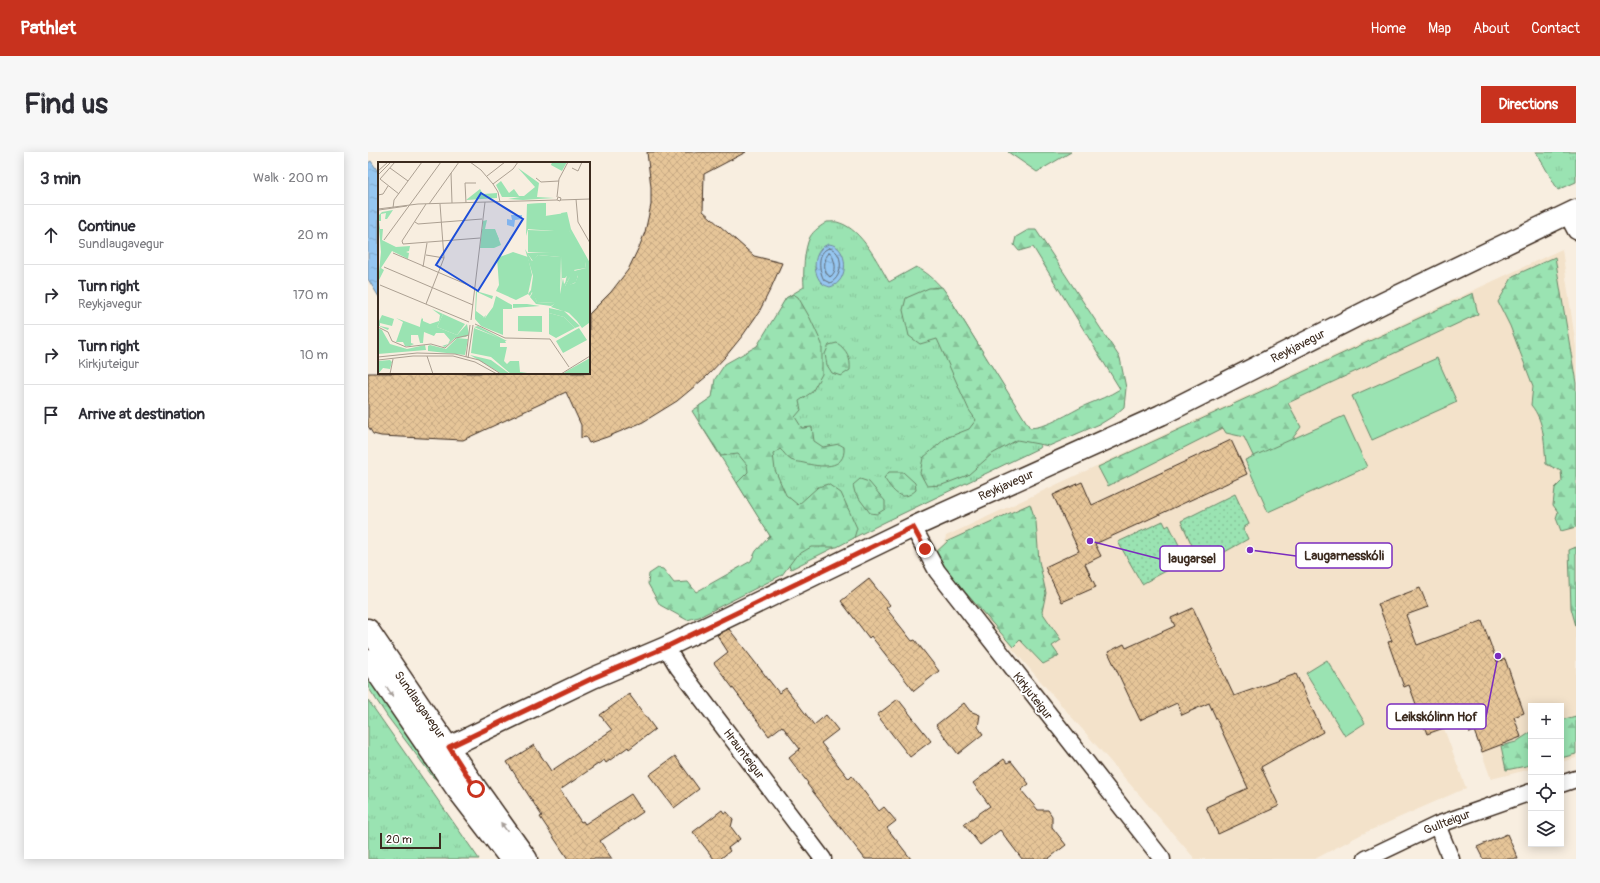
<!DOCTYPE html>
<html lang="en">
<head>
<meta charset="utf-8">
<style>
	:root { --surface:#fff; --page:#f7f7f7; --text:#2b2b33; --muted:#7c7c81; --line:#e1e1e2; --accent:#c8321e }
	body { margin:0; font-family:Pangolin,sans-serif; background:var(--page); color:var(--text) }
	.controls { position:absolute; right:12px; bottom:12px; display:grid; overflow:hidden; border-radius:0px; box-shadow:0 2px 10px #0003 }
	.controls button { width:36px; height:36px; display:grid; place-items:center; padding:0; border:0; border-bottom:1px solid var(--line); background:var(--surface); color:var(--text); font:20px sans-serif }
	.scale { position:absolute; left:12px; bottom:10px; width:61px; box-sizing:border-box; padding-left:4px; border:2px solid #3b2a1e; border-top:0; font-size:11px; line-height:14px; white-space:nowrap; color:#3b2a1e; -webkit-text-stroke:3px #fff; paint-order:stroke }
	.stop { position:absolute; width:12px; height:12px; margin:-9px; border:3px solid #c8321e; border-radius:50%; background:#fff }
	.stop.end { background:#c8321e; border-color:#fff; box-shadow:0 1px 4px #0008 }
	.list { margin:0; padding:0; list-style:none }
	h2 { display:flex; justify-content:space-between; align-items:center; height:52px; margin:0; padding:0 16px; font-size:17px }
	h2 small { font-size:13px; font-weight:400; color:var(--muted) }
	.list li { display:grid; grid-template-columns:26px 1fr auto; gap:12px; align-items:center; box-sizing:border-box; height:60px; padding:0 16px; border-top:1px solid var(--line) }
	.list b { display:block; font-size:15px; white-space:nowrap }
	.list p { margin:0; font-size:13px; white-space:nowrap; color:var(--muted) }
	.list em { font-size:13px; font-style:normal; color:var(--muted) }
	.icon { flex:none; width:22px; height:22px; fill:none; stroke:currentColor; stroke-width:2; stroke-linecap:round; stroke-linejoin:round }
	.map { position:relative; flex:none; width:1208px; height:707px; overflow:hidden; border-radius:0px }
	header { display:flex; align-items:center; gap:24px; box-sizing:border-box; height:56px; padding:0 20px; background:var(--accent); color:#fff }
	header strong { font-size:19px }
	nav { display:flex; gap:22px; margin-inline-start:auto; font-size:14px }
	.intro { display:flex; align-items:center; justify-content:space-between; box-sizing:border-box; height:96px; padding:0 24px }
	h1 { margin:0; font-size:28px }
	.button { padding:10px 18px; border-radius:0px; background:var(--accent); color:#fff; font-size:14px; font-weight:700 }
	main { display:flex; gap:24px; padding:0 24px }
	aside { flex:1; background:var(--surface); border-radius:0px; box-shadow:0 2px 10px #0003 }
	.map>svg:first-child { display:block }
	.built { fill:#f3e2ca }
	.grass { fill:url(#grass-tufts); stroke:#6a8668 }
	.forest { fill:url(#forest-firs); stroke:#6a8668 }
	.park { fill:url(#park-dots); stroke:#6a8668 }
	.garden { fill:#9ae3b2; stroke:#6a8668 }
	.water { fill:url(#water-ripples); stroke:#71889d }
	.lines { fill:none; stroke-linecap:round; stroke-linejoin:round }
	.shore { stroke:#5f6872; stroke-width:1 }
	.building { fill:url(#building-cross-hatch); stroke:#3b2a1e }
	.minor-casing { stroke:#3b2a1e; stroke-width:19 }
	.tertiary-casing { stroke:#3b2a1e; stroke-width:23 }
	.minor { stroke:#fff; stroke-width:16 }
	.tertiary { stroke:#fff; stroke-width:20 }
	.oneway { fill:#a79f9a }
	.route { stroke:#c8321e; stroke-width:5 }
	.labels { text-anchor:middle; stroke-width:4; stroke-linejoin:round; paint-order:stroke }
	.street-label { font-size:12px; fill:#3b2a1e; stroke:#fff }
	.inset-road { fill:none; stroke:#aca092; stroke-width:1 }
	.view { fill:#1d4ed8; fill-opacity:0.15; stroke:#1d4ed8; stroke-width:2 }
	.inset-edge { fill:none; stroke:#3b2a1e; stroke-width:2 }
	.leader { fill:none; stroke:#7b2cbf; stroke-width:1.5 }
	.callout-dot { fill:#7b2cbf; stroke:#fff; stroke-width:1.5 }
	.callout { fill:#fff; stroke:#7b2cbf; stroke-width:1.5 }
	.callout-label { font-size:13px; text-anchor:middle; font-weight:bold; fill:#3b2a1e }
</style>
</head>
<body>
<header>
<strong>Pathlet</strong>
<nav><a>Home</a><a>Map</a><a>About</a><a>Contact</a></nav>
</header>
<div class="intro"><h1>Find us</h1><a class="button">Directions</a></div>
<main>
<aside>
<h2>3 min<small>Walk · 200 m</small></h2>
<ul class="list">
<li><svg class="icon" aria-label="ahead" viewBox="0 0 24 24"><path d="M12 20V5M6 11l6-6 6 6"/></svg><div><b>Continue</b><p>Sundlaugavegur</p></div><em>20 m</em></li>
<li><svg class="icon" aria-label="right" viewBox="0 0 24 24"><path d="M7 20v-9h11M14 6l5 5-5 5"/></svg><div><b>Turn right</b><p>Reykjavegur</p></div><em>170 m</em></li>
<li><svg class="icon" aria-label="right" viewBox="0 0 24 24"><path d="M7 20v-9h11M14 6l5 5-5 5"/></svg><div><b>Turn right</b><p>Kirkjuteigur</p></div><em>10 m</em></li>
<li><svg class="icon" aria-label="arrive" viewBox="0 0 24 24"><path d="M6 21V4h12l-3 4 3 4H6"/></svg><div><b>Arrive at destination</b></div></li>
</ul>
</aside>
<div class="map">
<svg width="1208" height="707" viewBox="0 0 1208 707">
	<defs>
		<pattern id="grass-tufts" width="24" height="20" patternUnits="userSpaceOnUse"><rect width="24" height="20" fill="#9ae3b2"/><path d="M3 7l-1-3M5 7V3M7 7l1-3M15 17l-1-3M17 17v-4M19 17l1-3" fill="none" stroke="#86c399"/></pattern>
		<pattern id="forest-firs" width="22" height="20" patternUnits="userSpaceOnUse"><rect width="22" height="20" fill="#9ae3b2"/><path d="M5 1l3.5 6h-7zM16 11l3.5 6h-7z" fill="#86c399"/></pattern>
		<pattern id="park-dots" width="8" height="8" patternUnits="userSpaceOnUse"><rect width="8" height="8" fill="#9ae3b2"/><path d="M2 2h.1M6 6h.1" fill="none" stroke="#86c399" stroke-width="1.8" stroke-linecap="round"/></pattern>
		<pattern id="water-ripples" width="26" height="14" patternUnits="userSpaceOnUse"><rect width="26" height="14" fill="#95c6f1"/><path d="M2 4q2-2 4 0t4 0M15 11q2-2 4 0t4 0" fill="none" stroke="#81aace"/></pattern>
		<pattern id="building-cross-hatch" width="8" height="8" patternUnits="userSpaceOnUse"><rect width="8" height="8" fill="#e6c598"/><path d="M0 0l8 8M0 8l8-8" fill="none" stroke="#c6a983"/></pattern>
	</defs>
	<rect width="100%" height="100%" fill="#f8eee0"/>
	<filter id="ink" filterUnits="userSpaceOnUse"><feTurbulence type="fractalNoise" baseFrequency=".025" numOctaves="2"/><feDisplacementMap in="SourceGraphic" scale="8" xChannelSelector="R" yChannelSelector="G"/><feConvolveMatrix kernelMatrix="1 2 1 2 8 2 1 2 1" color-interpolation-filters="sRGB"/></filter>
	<g filter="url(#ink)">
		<path class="built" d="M1194,97L1208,195V606L1193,610V554H1163V617L1123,627L1108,585L1109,578L1102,581L1095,562L1065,547L1098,636L994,682L947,707H827L562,402L576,392L578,384Z"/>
		<path class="grass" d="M1168,0H1208V30L1190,38Z
			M459,70C463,70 468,69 472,71C494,78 510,111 521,130L548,115C561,121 570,131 579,142L673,295L517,370L423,417L324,259L359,235L385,209L418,146L436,135C435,121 436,97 442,85C446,78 453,74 459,70Z
			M0,527L81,636L65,625L19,564L0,535Z
			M0,548L111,707H0Z"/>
		<path class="forest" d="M660,78H668L752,206L758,236L756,255L747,263L734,271L681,294L649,288L624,302L600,323L574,333L559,334L552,321L555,306L578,286L601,277L608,268L601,258L569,187L552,192L541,184L535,158L538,146L561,136L574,135L579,142L662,276C682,275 700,261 718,253C730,248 741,244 752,237L665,95L651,99L646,93L648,85Z
			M1187,105L1208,231V375L1193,379L1188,366L1190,360L1185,353L1187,336L1194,329L1193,319L1178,312C1176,291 1177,270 1163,253L1165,234L1142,174L1130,150L1145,124Z
			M1105,141L1110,162L920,251L933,275L918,295L887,308L876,285L858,281L855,276L740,334L730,315Z
			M425,142L430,145L442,166L454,192V222L444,240L431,249L433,258L427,265L434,276L444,275L446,289L455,295L471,292L476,295C478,319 451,315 436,311C432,310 427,310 423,308C419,306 416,300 412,297L405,302L407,318L418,343L430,353L450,335L460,332L473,341L489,376L486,386L469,395H443L428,404L414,423L331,465L319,468L292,453L280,432L281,422L290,416L295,417L306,431L320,430L328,440L383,409L388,399L402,384L369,331L380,320L379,313L370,302L353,304L331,270V254L344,245L347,227L357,212L389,194L418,146Z
			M469,191C479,198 483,206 482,218L473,224L464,221L459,213L457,202L461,193Z
			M521,320H535L547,331L548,338C533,352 525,339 516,326Z
			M492,327L501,330L517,349V357L509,362L502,361L487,341L485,333Z
			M662,352L668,370L671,409L678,441L674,460L693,488L684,494L691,504L675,512L652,488L645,495L565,403L580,389Z
			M1208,395V474L1203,456L1201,398Z
			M1208,564V602L1193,606V568Z
			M1163,580V613L1138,618L1133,594L1148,590Z"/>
		<path class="park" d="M867,342L881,372L875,376L880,387L846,406L841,397L836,399L832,393L826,398L813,369Z
			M795,369L798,375L801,373L815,401L811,412L774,432L750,390Z"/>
		<path class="garden" d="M640,0H703L669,20Z
			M1069,206L1089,250L1004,288L984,244Z
			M976,264L999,315L900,360L877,308Z
			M959,508L997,571L977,584L938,521Z"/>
		<path class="water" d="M3,9L11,21V145L0,127V11Z
			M461,92C481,94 482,130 462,135C459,134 455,133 453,130C443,119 446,96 461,92Z"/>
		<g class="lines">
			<path class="shore" d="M461,96C476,98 476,125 462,131L456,128C451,119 448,100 461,96Z
				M461,101L464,103C467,111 470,119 462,125C455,121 455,107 461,101Z"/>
		</g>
		<path class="building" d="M279,0H378L336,22L335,59L386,104L414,111L403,136L391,160L375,183L358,204L339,224L309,249L275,270L239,285L221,291L218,285L213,286V273L198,240L95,288L13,284L5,282L0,274V221H221V162L243,140L260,118L272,93L277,80L283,53V35Z
			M863,288L879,322L727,392L733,404L717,412L728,435L694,450L677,415L711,399L685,343L714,330L724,353Z
			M501,427L522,453L518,456L544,489L547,488L571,519L546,539L503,484L501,486L473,449Z
			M1052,436L1060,455L1038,463L1049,493L1114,469L1129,510L1137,507L1156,561L1146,565L1153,585L1114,600L1106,579L1102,581L1098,568L1059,582L1041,533L1036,535L1020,490L1024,489L1010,452Z
			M825,456L866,544L928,522L955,580L893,615L911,654L850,682L838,655L880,636L841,551L814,563L809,551L772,568L740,500L756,492L758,496L807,474L803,466Z
			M361,477L411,541L418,536L446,573L458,563L470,578L453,591L481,627L484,624L511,659L516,655L528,669L519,676L543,707H497L439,632L440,631L421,606L432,597L414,574L401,584L346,511L360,500L349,483Z
			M261,542L287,577L261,597L260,595L238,611L236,608L192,638L213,670L215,669L217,672L263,642L275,660L232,689L244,707H200L172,665L174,664L139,610L166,593L183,619L244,578L232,563Z
			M530,547L563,589L542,605L509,563Z
			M596,551L602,559L612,563L610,575L615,582L590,602L568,573Z
			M307,604L331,637L306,656L281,623Z
			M636,607L639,611L643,609L661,632L653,638L670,658H680L684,664V675L698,693L680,707H654L632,678L612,693L596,672L622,654L605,631Z
			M354,658L356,661L359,660L365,667L363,675L372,687L360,696L362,699L352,707H346L325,680Z
			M1139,682L1150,707H1115L1109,695Z"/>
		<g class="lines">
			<g class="minor-casing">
				<path id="minor" d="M1199,62L1208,79
					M545,375L569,419L794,707
					M298,495L310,515L455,707
					M1193,632L1208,627
					M1069,673L1083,707
					M998,707L1069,673L1163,640"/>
			</g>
			<g class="tertiary-casing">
				<path id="tertiary" d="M0,477L109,637L159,707
					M0,508L89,638L142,707
					M66,605L81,595L225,526L298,495L545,375L793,263L1015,151L1208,58"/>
			</g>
			<use href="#minor" class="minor"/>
			<use href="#tertiary" class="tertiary"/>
		</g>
		<defs><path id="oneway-solid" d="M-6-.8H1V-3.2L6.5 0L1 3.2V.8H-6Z"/></defs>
		<g class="oneway">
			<use href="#oneway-solid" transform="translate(22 540) rotate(56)"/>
			<use href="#oneway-solid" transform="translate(136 675) rotate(-125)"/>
		</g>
	</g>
	<g class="lines" filter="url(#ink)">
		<path class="route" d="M108,637L81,595L225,526L298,495L545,375L557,397"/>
	</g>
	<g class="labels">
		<g class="street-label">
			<text transform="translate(930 194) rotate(-27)" y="4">Reykjavegur</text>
			<text transform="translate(638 333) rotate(-24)" y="4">Reykjavegur</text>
			<text transform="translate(665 544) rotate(52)" y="4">Kirkjuteigur</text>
			<text transform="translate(52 553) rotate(55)" y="4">Sundlaugavegur</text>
			<text transform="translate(376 602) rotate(53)" y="4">Hraunteigur</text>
			<text transform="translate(1079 670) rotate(-21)" y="4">Gullteigur</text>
		</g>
	</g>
	<g transform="translate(10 10)">
		<rect width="212" height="212" fill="#f8eee0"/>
		<path d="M174,0H189L184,9L173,3ZM140,6L161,21L159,35L176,36L145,38L130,37L142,35H124L118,23L123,19L131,31L136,27L141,34H146L157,25ZM102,27L105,32L119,31V36L88,38ZM15,48L9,57H7L8,51L3,52V59H1L2,67H5L4,78L18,85L32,84L31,89L28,90L31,91L30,97L14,89L3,106L6,108L0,120L3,90L0,54L4,50ZM104,67H117L123,83L116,86H102ZM147,87L154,99L160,93L182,95V132L185,116L186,122L192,115L187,124L197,121L200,114L196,109L208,106L207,100L212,101L211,161L204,166L199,159L191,151L186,149L202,164L197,166L186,155L171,151V146L185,149L173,145L177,141L159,140L154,130L152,134L150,132L153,128L155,114ZM118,134L134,143V147H125V173L103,164L97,157V152L107,156L115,145ZM135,142H149L162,144L135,146ZM54,147L65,152L59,165L79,173L89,162L91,172L88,175L77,176L67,185L64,184L70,182L72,178L66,171H58L56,174L46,170L45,181H42L40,173H33V181L36,182L32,184H27L25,180H18L25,160L18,156L42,165L43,158L45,156V159L52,162L61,159L62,153ZM4,153L16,157L14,164L2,161V164L11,166L10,168L1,164V159ZM100,164L129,179H127L128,181H122V185H129L126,199L129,202L132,199H141L142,210L157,212H133L113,195L93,191L96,166L121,176L96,165ZM0,166L4,168L12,182L29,187L47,183L48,188L0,192ZM201,166L209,178L185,191L178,179ZM79,176L90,177L87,193L50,189V184L52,183L68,187ZM92,193L113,198L132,212H124ZM12,198L14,200L12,207L5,206L0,212V199Z" fill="#9ae3b2"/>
		<path d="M168,41V62L166,43L156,42L151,44L150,66H166L168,63L174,65L176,55L177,66L180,69L179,89L182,91L179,94H184L183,132L182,95L160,93L155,99L149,91L177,90L176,69L150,67L148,74L149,42ZM189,50L193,67L212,101L210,103L207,100L208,106L196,108L200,113L198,120L186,126L192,115L187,122L196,79L183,51ZM109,58L107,67L117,68L121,77L114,78L113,73L109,74L111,70L104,72L105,59ZM98,129L115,134L114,137L99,130L98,149L106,155L108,153L107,156L97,153ZM155,130L159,140L177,141L178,135V141L173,144L158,142L152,135ZM44,155V162H59L57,171V167H53L52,171L49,167L42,166Z" fill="#9ae3b2"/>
		<path d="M167,41V54L187,51L192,70L207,95L187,116H184V94H179L178,91V68L150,67V42ZM65,152L87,162L79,173L59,165ZM212,196V212H185L187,210Z" fill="#9ae3b2"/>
		<path d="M150,68L177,69V91L150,90ZM135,90L150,95L154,113L150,132L138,138L118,129L121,123L119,96ZM157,101H181L180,132H157ZM171,151L186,155L197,166L178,176L171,172ZM140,154H164V170L140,169Z" fill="#9ae3b2"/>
		<path d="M133,53H144V57L137,58L136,65L129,63V57L134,58Z" fill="#95c6f1"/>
		<path class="inset-road" d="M17,0L2,17L21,32M92,0L103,8L115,22L120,30L122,40M12,6L30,19M194,6L200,9L204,0M0,9L10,0M73,11L74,41M0,13L13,0M109,14L127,0M158,16L163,20L181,19M115,22L135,7L140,0M0,33L5,32L10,24M179,35L181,17L190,0M180,35L183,36L182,39L179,38ZM198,37L200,60L212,81M182,38L212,37M88,41L87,21H98M48,42L24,79L25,82L102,76M51,42L81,0M15,46L16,38L44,0M0,47L40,42L179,38M1,48L29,44M37,60L40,62L104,57M0,73V94M6,78L63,0M15,91L97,126M48,93L66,96M6,105L95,143M45,105L49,81M2,123L91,160M48,142L66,96L62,42M93,158L107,40M97,162L127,176L172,177L191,205M0,165L10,170L14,179L28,185L53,182L67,186L78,176L91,173M49,194L55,212M0,195L39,191L77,192L101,198L123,212M88,195L92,163M90,196L95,163M0,198L35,194H75L97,200L119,212M12,212L15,197M183,212L212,194"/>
		<path class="view" d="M103,31L145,57L100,129L58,103Z"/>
		<rect width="212" height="212" class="inset-edge"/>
	</g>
	<path class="leader" d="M882 398L928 404M722 389L792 407M1130 504L1118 565"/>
	<g class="callout-dot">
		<circle cx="882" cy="398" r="4"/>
		<circle cx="722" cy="389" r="4"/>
		<circle cx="1130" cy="504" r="4"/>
	</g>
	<g class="callout">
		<rect x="928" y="391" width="96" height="25" rx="4"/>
		<rect x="792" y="394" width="64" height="25" rx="4"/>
		<rect x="1019" y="552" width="99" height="25" rx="4"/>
	</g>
	<g class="callout-label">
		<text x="976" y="408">Laugarnesskóli</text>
		<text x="824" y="411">laugarsel</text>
		<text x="1068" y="569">Leikskólinn Hof</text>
	</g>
</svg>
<div class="controls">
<button>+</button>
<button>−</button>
<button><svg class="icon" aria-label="locate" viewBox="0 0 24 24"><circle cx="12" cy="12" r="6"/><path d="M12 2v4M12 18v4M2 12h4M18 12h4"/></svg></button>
<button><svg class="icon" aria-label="layers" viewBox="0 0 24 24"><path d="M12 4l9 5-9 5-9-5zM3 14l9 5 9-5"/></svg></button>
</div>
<div class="scale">20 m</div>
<div class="stop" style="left:108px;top:637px"></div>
<div class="stop end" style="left:557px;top:397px"></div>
</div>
</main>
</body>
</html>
